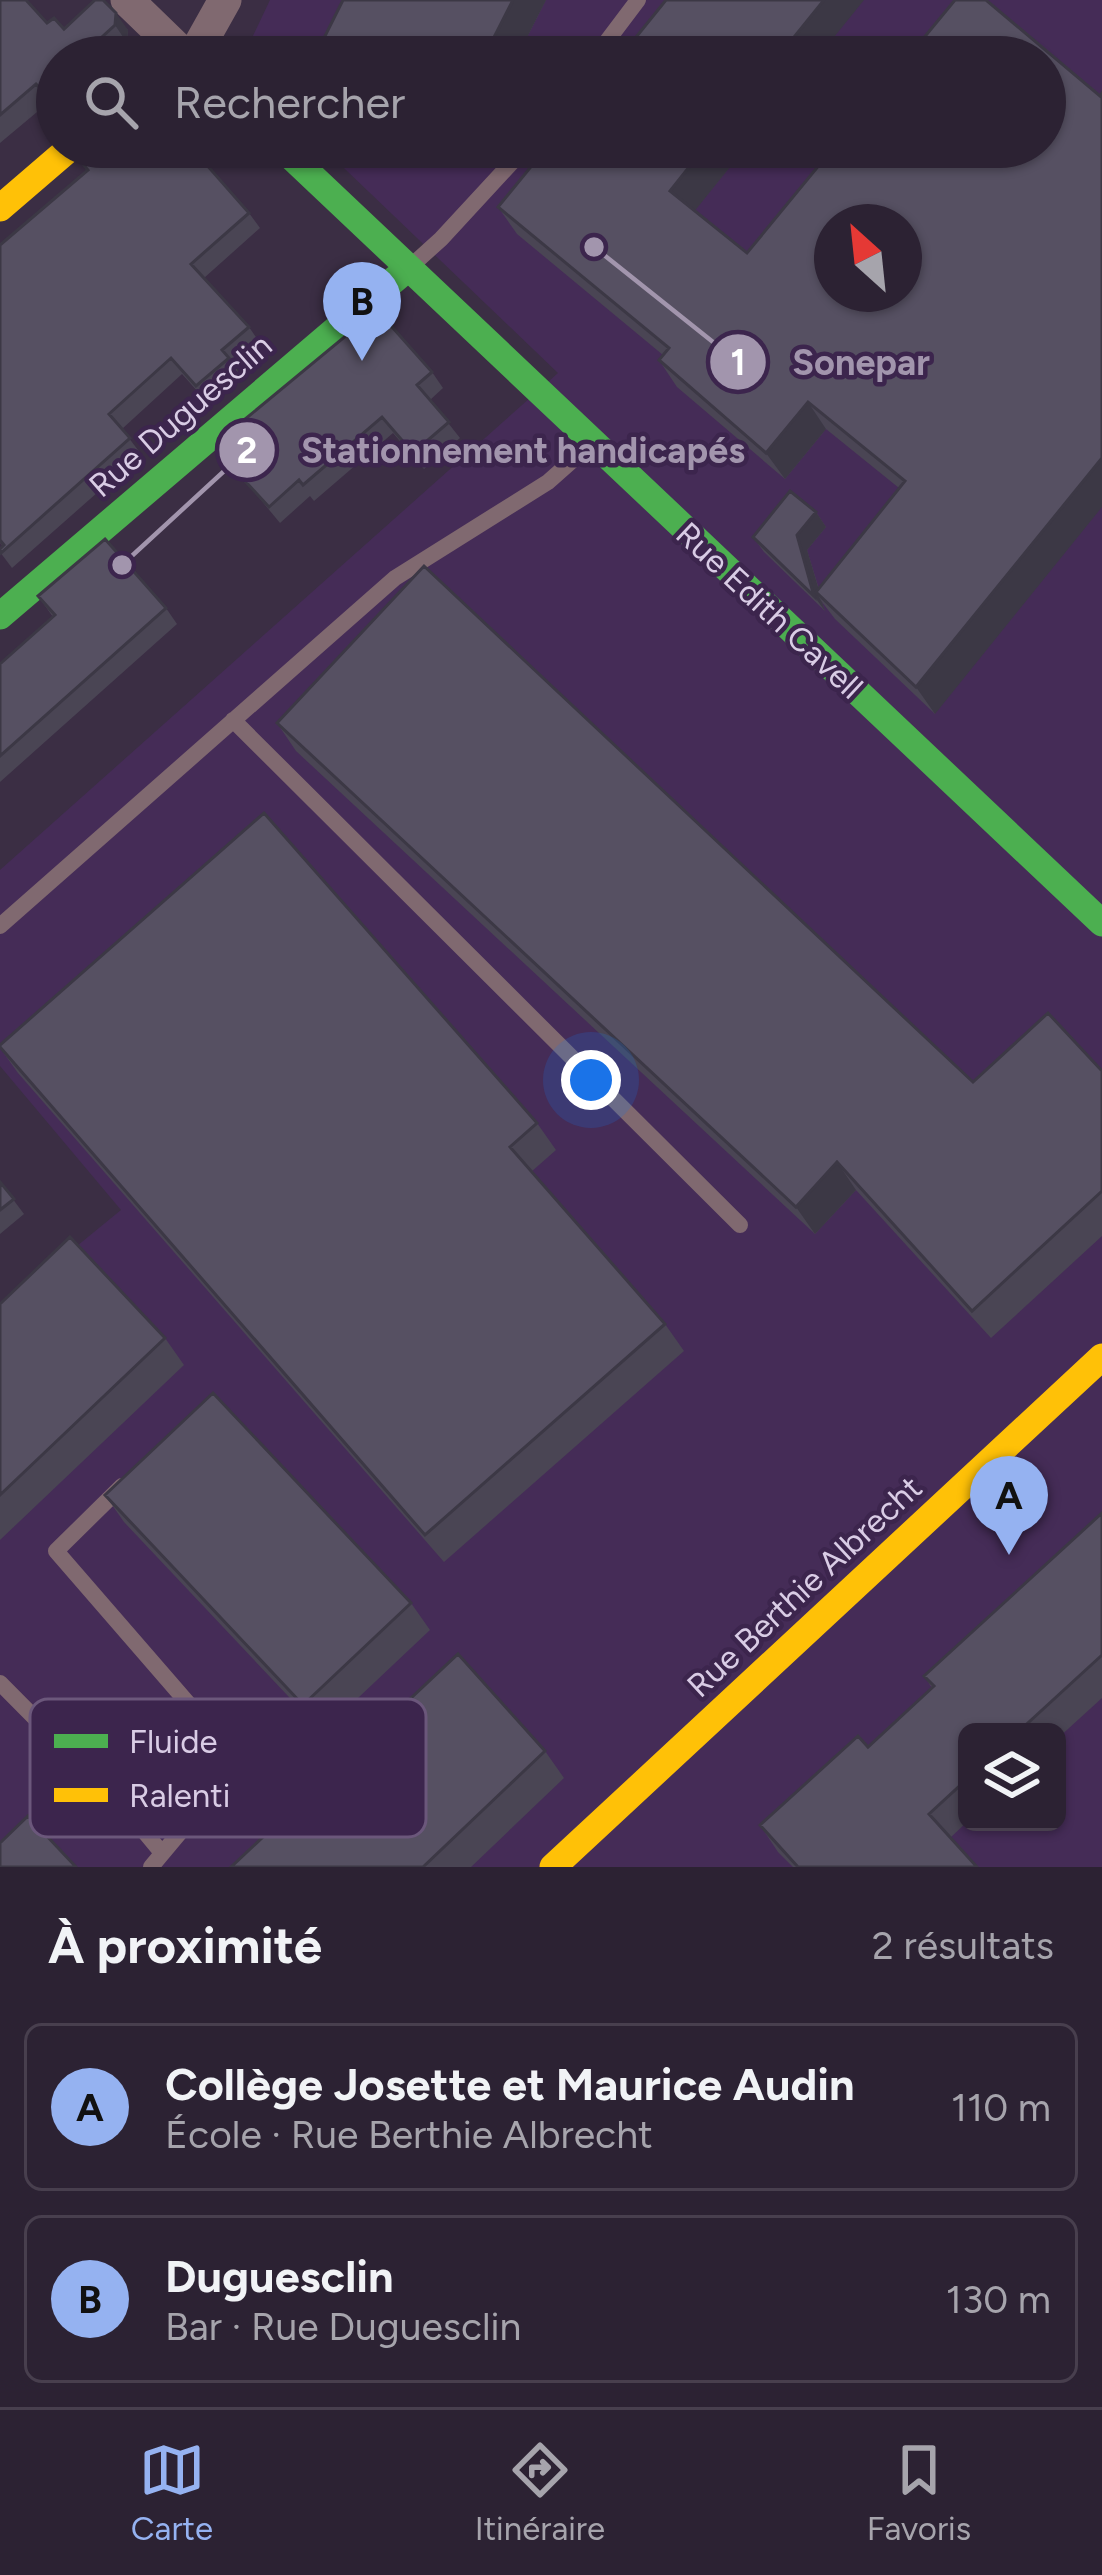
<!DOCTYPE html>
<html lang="fr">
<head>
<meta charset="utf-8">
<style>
	:root { --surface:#2c2233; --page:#382f3f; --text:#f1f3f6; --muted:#a6a4ac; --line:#483f4e; --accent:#95b2f1 }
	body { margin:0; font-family:Figtree,sans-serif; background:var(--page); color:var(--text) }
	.controls { position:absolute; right:36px; bottom:36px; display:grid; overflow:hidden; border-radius:18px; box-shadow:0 3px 9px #0004 }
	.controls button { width:108px; height:108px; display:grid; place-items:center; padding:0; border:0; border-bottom:3px solid var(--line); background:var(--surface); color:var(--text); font:60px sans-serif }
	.compass { position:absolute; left:814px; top:204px; width:108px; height:108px; border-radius:50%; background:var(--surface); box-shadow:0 3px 9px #0004; rotate:333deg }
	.you { position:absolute; left:591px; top:1080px; width:42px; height:42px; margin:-30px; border:9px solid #fff; border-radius:50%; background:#1a73e8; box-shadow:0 0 0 18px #1a73e833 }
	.badge { display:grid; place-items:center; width:78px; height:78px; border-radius:50%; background:var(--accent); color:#111; font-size:39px; font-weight:700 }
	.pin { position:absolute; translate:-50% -99px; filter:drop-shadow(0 3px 6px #0008) }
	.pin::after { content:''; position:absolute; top:63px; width:42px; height:36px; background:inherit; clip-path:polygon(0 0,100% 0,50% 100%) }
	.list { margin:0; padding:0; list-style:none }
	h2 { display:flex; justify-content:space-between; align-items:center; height:156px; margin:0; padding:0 48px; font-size:51px }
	h2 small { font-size:39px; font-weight:400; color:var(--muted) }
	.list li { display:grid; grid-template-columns:78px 1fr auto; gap:36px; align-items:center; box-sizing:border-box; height:168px; margin:0 24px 24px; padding:0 24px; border:3px solid var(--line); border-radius:18px }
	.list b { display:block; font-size:45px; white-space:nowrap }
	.list p { margin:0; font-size:39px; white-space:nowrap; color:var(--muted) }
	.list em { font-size:39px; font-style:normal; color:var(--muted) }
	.icon { flex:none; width:66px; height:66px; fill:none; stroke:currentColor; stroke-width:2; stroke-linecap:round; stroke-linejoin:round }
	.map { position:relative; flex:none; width:1102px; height:1867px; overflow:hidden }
	.search { position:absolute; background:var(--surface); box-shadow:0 3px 9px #0004; left:36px; right:36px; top:36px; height:132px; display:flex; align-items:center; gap:30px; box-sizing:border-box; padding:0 42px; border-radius:66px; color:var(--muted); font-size:45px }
	.sheet { height:540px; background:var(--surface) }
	nav { display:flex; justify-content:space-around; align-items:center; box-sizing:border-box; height:168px; border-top:3px solid var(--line); background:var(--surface); font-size:33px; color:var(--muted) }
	nav a { display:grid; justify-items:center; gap:6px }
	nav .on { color:var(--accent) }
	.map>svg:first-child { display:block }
	.built { fill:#452c57; fill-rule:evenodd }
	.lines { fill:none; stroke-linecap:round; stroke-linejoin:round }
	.lane { stroke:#806970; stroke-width:16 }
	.street { stroke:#806970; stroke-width:33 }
	.fast { stroke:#4caf50; stroke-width:27 }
	.slow { stroke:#ffc107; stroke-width:27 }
	.wall { fill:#4a4554 }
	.shaded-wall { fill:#3c3845 }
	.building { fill:#565062; stroke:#3c3845; stroke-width:3; fill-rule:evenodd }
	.labels { text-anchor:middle; stroke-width:9; stroke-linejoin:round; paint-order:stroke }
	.street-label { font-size:33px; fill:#d9cce5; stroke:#3c254d }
	.key { fill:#3c254d; stroke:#6b577b; stroke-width:3 }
	.key-label { font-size:33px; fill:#d9cce5 }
	.leader { fill:none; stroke:#a295ad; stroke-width:4.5 }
	.callout-dot { fill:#a295ad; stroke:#3c254d; stroke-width:4.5 }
	.mark-label { font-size:36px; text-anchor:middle; font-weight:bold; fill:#fff }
	.callout-label { font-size:36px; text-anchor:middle; font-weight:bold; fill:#a295ad; stroke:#3c254d; stroke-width:9; stroke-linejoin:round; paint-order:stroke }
</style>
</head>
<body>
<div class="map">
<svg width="1102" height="1867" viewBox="0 0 1102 1867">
	<rect width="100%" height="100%" fill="#3b2e44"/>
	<path class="built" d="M270,0H1102V1867H0V1309L121,1210L0,1066V870L558,373L322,147H1045V57H243ZM832,222H904V294H832ZM967,1732H1057V1822H967Z"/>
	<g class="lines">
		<path class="lane" d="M595,57L638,0
			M410,267L441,239L526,147
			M233,720L740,1225
			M0,926L395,578L548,482L592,443
			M122,1486L56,1551L245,1769
			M0,1683L128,1812L162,1853
			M151,1867L207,1800L288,1732L333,1773L347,1760"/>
		<path class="street" d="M127,0L186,57
			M193,57L225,0"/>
		<path class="fast" d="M281,147L1102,923
			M0,616L408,268"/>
		<path class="slow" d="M0,208L71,147
			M553,1867L1102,1357"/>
	</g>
	<path class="wall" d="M0,0L47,23L64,29L95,0L128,30L127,43L112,57H57V106L55,108L49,102L0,143Z
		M341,0H546L517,57H338L324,38L343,1Z
		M88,147H219L203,161L249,213L260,228L204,278L249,327L260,343L234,366L240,374L207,402L182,374L122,429L141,454L12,568L0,552L3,546L0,543V245L87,171L77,157Z
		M547,147H746L694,211L747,253L1045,147L935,714L835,619L822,602L825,611L764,552L753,537L816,512L826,527L807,550L819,589L899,488L826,429L785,479L677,387L659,360L663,355L517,234L498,207Z
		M432,372L443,388L430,400L460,438L424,469L393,433L314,501L310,496L280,523L246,482L274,457L244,420Z
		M38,596L166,608L177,624L0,782V664L53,617Z
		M277,723L973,1082L1102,1071V1236L991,1338L856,1190L815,1234L296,751Z
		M0,1048L537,1123L556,1150L531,1172L665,1324L684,1351L444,1562L18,1073Z
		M0,1182L24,1214L0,1234Z
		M0,1304L165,1338L184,1365L0,1540Z
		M105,1495L411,1603L430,1630L322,1732L124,1522Z
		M1102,1513V1698L1057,1739V1732H967V1822L950,1838L977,1867H793L778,1852L760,1825L868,1747L932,1688L924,1676Z
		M545,1751L564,1778L471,1867H231Z"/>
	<path class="shaded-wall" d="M513,0H546L517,57H484Z
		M824,0H864L818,57H778Z
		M116,13L128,30L127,43L115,25Z
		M705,147H746L689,218L670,191Z
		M808,402L826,429L785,479L766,453Z
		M1102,458V507L935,714L916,687Z
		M816,512L826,527L807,550L821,597L816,592L822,602L825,611L814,596L797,535Z
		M837,1162L856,1190L815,1234L796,1207Z"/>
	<path class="building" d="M0,0H26L47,23L54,18L64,29L95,0H103L116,13L115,25L80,57H57V78L43,91L36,84L0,115Z
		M343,0H513L484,57H361L324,38Z
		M666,0H824L778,57H620Z
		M955,0H986L1100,96L1102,93V458L916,687L816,592L905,481L808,402L766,453L659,360L669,348L498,207L547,147H705L670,191L747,253L834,147H1045V57H908ZM832,222H904V294H832Z
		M88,147H191L249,213L191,264L249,327L222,350L229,358L196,386L171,358L109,414L130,438L1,553L0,549L4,545L0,540V245L88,170L77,157Z
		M377,310L432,372L417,385L449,422L413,453L382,417L303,485L299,480L269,507L246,482L276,455L244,420Z
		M790,491L816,512L797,535L814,596L753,537Z
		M105,539L166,608L0,756V664L55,615L38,596Z
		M424,566L973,1082L1048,1013L1102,1071V1191L972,1311L837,1162L796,1207L277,723Z
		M264,813L537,1123L510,1147L665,1324L425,1535L0,1047V1045Z
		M0,1182L14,1199L0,1210Z
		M70,1237L165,1338L0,1495V1304Z
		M213,1393L411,1603L303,1705L105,1495Z
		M1102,1513V1655L1018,1732H967V1779L929,1814L977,1867H798L760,1825L858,1736L868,1747L934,1686L924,1676Z
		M458,1654L545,1751L423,1867H231Z
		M28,1816L76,1867H0V1843Z"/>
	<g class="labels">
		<g class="street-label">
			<text transform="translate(180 415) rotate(-41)" y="12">Rue Duguesclin</text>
			<text transform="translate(770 610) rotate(43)" y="12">Rue Edith Cavell</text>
			<text transform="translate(804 1586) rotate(-43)" y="12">Rue Berthie Albrecht</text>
		</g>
	</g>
	<rect x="30" y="1699" width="396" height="138" rx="18" class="key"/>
	<rect x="54" y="1734" width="54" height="14" fill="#4caf50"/>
	<rect x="54" y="1788" width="54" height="14" fill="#ffc107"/>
	<g class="key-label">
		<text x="129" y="1753">Fluide</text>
		<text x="129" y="1807">Ralenti</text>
	</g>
	<path class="leader" d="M594 247L738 362M122 565L247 450"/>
	<g class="callout-dot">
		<circle cx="594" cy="247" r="12"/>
		<circle cx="122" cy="565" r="12"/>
		<circle cx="738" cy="362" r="30"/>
		<circle cx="247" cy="450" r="30"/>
	</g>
	<g class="mark-label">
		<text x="738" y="375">1</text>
		<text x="247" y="463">2</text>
	</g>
	<g class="callout-label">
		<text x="861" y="375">Sonepar</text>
		<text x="523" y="463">Stationnement handicapés</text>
	</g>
</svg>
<div class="controls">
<button><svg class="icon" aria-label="layers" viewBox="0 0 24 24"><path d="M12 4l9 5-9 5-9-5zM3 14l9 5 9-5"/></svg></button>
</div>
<svg class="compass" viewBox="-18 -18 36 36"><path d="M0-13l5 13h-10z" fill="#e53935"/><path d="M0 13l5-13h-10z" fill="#a6a4ac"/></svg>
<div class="you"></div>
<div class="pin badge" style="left:1009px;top:1555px">A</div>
<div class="pin badge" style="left:362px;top:361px">B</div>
<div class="search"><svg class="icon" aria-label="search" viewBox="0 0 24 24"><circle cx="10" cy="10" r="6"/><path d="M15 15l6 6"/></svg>Rechercher</div>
</div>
<section class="sheet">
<h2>À proximité<small>2 résultats</small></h2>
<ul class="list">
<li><span class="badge">A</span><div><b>Collège Josette et Maurice Audin</b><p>École · Rue Berthie Albrecht</p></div><em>110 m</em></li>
<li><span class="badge">B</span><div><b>Duguesclin</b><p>Bar · Rue Duguesclin</p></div><em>130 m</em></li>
</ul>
</section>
<nav>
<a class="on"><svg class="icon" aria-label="map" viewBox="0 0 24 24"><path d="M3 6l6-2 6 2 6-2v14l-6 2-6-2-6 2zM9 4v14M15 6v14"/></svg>Carte</a>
<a><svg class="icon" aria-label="directions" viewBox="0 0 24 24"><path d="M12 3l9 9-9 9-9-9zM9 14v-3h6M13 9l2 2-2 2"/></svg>Itinéraire</a>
<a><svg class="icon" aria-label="saved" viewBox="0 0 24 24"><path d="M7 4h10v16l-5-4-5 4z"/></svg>Favoris</a>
</nav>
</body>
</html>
